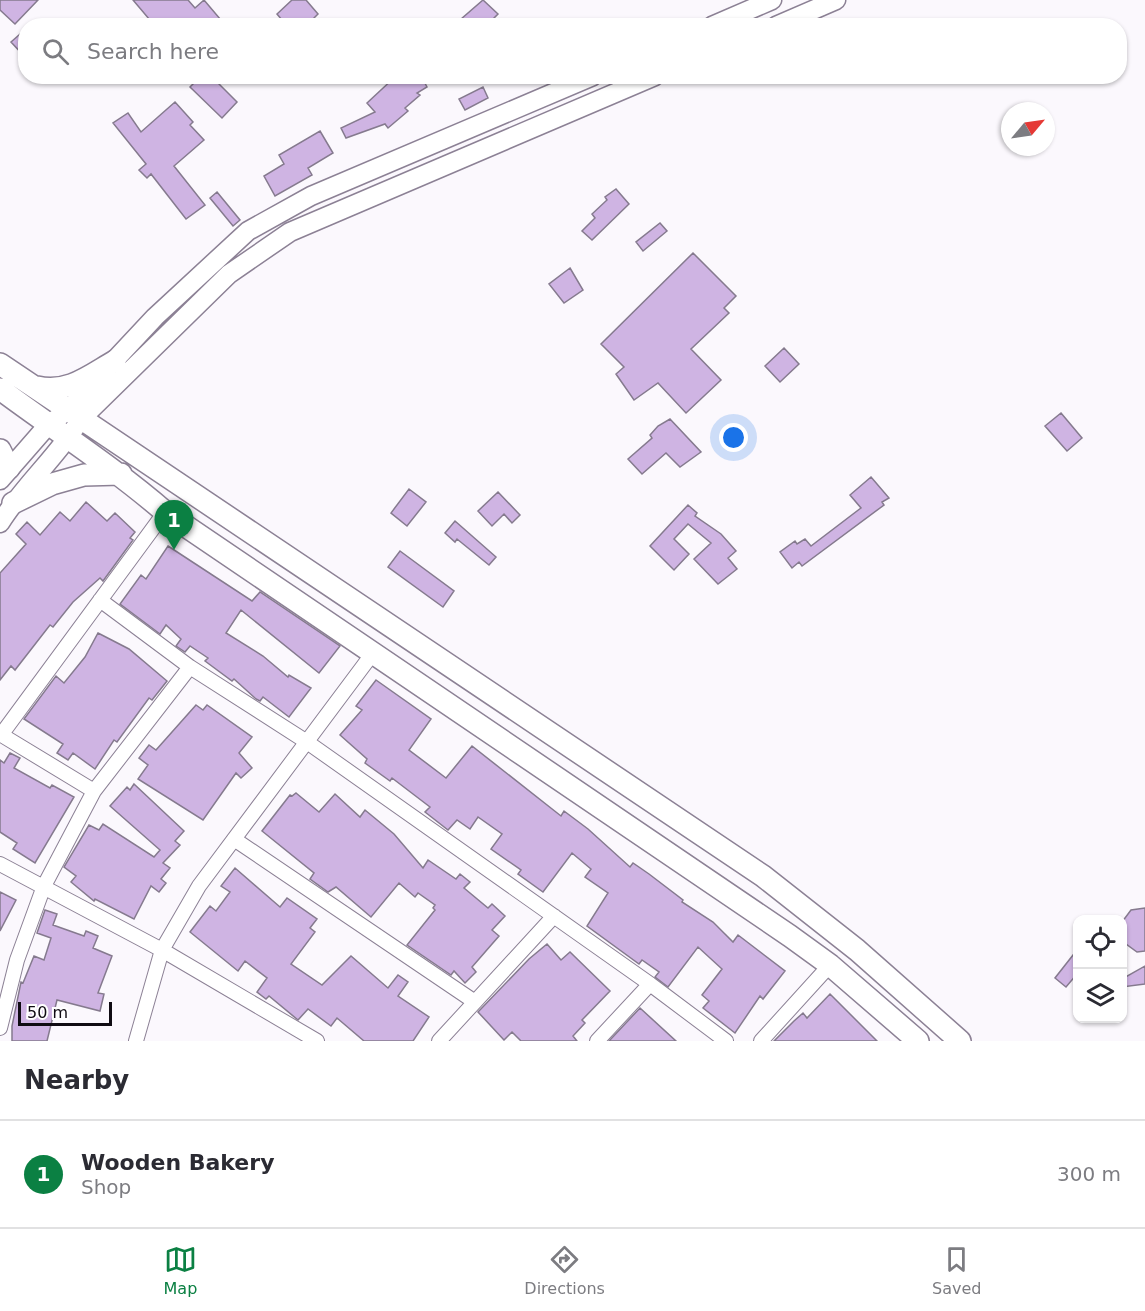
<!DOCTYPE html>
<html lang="en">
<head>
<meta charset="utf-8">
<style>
	:root { --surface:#fff; --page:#f2f2f3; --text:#2b2b33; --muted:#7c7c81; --line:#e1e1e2; --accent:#0b8043 }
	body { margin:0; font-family:"DejaVu Sans",sans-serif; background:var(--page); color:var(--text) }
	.controls { position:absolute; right:18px; bottom:18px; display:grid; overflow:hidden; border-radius:12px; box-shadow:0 2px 4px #0004 }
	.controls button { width:54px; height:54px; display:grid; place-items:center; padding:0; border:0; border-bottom:2px solid var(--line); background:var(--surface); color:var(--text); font:30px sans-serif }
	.compass { position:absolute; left:1001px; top:102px; width:54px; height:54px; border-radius:50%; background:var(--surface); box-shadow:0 2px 4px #0004; rotate:61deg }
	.scale { position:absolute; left:18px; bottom:15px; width:94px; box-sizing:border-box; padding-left:6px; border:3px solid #100c13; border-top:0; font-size:16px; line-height:21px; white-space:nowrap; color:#100c13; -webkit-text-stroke:4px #fff; paint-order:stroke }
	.you { position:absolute; left:734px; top:438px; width:21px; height:21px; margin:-15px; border:4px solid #fff; border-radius:50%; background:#1a73e8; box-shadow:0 0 0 9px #1a73e833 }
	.badge { display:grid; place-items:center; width:39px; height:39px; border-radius:50%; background:var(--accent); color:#fff; font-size:20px; font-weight:700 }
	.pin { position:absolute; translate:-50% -50px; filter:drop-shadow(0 2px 3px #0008) }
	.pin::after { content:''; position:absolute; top:32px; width:21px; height:18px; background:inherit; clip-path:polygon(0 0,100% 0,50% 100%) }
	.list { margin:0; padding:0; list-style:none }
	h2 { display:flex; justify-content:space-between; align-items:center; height:78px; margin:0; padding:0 24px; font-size:26px }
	h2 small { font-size:20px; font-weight:400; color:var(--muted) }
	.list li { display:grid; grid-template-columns:39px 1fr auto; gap:18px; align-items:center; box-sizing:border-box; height:108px; padding:0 24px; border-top:2px solid var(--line) }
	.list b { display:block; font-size:22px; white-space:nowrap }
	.list p { margin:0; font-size:20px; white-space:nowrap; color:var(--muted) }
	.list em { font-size:20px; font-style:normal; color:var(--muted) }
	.icon { flex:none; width:33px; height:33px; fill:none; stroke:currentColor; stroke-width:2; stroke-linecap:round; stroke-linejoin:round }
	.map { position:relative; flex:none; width:1145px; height:1041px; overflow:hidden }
	.search { position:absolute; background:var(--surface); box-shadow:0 2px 4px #0004; left:18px; right:18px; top:18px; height:66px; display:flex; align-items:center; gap:15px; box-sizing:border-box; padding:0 21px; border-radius:24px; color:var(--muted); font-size:22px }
	.sheet { height:186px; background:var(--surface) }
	nav { display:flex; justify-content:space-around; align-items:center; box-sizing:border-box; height:84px; border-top:2px solid var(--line); background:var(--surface); font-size:16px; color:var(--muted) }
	nav a { display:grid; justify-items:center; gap:3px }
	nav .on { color:var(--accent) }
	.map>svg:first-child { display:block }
	.building { fill:#cfb4e3; stroke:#857a8e; stroke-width:1.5 }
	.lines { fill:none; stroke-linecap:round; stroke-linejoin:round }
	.street-casing { stroke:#8c8195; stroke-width:16 }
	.secondary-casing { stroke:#8c8195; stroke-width:21 }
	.primary-casing { stroke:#8c8195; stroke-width:24 }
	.street { stroke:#fff; stroke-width:14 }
	.secondary { stroke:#fff; stroke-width:18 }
	.primary { stroke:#fff; stroke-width:21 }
</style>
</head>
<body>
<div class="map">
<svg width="1145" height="1041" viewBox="0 0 1145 1041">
	<rect width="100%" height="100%" fill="#fbf8fd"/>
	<path class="building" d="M0,0H38L15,24L0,10Z
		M133,0H188L195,8L204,0L226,26H155Z
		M292,0H306L318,14L306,26H287L277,14Z
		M483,0L498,14L486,26H453Z
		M26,29V58L11,42Z
		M201,76H211L237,102L222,118L190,87Z
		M396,76H421L427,87L417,93L420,95L405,108L408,111L388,128L385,124L346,138L341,128L375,112L367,103Z
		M483,87L488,98L465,110L459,99Z
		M175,102L193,122L190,125L204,140L174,166L205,205L186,219L151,174L147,178L139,170L146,164L113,123L128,113L141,132Z
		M320,131L333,153L308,168L312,175L275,196L264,176L284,164L279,155Z
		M616,189L629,204L592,240L582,231L595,218L592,214L607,200L605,197Z
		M217,192L240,220L233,226L210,198Z
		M660,223L667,231L643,251L636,242Z
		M693,253L736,296L724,308L729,313L691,349L721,380L686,413L658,383L634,400L616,374L624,367L601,344Z
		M570,268L583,290L564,303L549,284Z
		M784,348L799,364L780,382L765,366Z
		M1061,413L1082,438L1067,451L1045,426Z
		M670,419L701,452L680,467L666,453L642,474L628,459L652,438L650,435L658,426Z
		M871,477L889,498L882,502L884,505L802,566L799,562L792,568L780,552L795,541L797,544L805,539L811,546L861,508L850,495Z
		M409,489L426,502L407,526L391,513Z
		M498,492L520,515L512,523L504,514L492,526L478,511Z
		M86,502L107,521L115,513L135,532L130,538L133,540L103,581L100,578L73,602L53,627L50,625L15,670L11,666L0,680V573L26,544L16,534L27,522L40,535L60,512L70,521Z
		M688,505L697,513L695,516L721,534L736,551L728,558L737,569L718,584L694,559L711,543L688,524L674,539L689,554L674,570L650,546Z
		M455,521L496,557L489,565L457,539L455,542L445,533Z
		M168,546L252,601L260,592L340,646L319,673L241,610L226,633L263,656L288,677L289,675L311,688L289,717L263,697L260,701L256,699L234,679L232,681L205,661L208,658L190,646L185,652L176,646L181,639L166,625L160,634L120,604L141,575L146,579Z
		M400,551L454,591L443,607L388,567Z
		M98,633L129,649L167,681L152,700L149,698L117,742L114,740L95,769L73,753L68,760L57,753L63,744L24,719L56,676L64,683L85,657Z
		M376,680L431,719L409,750L446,778L472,746L561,816L564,811L588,829L630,867L633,863L649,874L683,900L682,902L713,922L733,942L738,935L785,971L763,999L760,996L735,1033L703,1008L709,1001L702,995L722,969L698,947L668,987L655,977L659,972L642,960L639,964L587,926L608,893L585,877L591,869L572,853L543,892L518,874L521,870L491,849L502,834L478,817L470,829L457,820L448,830L425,812L430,807L392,778L390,781L365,763L367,759L340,735L362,710L356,706Z
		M196,705L203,710L207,705L252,737L239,753L252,768L241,778L236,773L203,820L138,779L148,765L139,758L149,745L156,750Z
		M10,753L20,758L14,768L50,788L52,785L74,797L35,863L13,849L17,843L0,832V760L4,763Z
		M134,784L184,831L175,841L180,845L163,863L170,868L161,879L166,883L159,892L151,886L134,919L95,899L94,901L71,882L76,876L64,867L89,825L99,830L103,824L154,857L160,850L110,806L127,787L130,790Z
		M296,793L319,812L335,794L360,817L365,810L394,834L423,868L428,860L456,879L460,874L470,882L464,888L488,908L492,904L505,916L492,930L499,936L472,967L476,972L465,983L454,971L451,975L407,945L435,910L433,908L435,905L418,893L415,897L399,883L371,917L336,887L328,892L310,879L314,873L262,831L290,795L292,796Z
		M235,868L280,907L287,898L317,919L310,928L315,932L291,964L322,985L351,956L388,988L398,975L408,982L398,996L429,1017L413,1041H364L337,1018L331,1026L308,1009L298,1020L269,996L266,999L257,992L267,978L245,961L238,971L190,932L210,906L216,911L230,892L221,886Z
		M0,892L16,900L0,931Z
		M1145,908V951L1137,952L1122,941V922L1131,910Z
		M45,910L57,914L53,925L84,936L86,931L98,936L93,948L112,956L98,993L104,994L100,1011L57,1000L47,1041H12V1026L21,982L23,983L34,956L44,960L51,938L37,933Z
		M547,944L561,960L570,952L610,991L582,1020L585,1023L573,1036L577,1041H521L512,1032L504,1040L478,1012L529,959Z
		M1077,950V974L1066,987L1055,978Z
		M1145,966V984L1122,987V979Z
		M830,994L877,1041H774L794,1021L803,1013L807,1018Z
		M640,1008L676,1041H609Z"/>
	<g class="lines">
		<g class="street-casing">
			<path id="street" d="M100,600L190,667
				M0,734L94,791
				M1,735L165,512
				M234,839L475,1002
				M0,864L162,950L317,1041
				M650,984L726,1041
				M0,1028L17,960L44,886L94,791L190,667L307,742L650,984L597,1041
				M136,1041L162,950L199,886L373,653
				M439,1041L554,916
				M761,1041L830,965"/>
		</g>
		<g class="secondary-casing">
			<path id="secondary" d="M712,26L772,0
				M776,26L836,0
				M0,480L48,425L68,410L155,317L248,231L311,196L593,76
				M0,523C23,486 57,457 80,420L229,274L290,232L655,76"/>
		</g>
		<g class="primary-casing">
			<path id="primary" d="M0,364L763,876L857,950L960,1041
				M37,387C68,394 89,376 115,361
				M0,389C55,430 113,467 165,512L790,936L830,965L918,1041
				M0,450L9,468
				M13,503L52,484L84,475L121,474"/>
		</g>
		<use href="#street" class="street"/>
		<use href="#secondary" class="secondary"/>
		<use href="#primary" class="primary"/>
	</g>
</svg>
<div class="controls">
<button><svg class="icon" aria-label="locate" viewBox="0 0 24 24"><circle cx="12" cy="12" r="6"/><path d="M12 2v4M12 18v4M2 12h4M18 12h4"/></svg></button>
<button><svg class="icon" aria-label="layers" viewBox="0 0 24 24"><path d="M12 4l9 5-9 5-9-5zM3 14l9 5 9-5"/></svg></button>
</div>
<svg class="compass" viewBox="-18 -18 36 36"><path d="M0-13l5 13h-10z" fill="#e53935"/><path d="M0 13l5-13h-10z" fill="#7c7c81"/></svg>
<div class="scale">50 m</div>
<div class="you"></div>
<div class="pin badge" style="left:174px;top:550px">1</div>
<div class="search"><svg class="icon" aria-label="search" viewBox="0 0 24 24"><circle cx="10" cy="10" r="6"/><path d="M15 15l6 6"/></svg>Search here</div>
</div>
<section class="sheet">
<h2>Nearby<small></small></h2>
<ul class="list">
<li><span class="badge">1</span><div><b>Wooden Bakery</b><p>Shop</p></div><em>300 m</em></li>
</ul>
</section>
<nav>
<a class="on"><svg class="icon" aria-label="map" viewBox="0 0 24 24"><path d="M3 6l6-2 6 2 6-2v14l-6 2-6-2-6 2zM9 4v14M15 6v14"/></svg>Map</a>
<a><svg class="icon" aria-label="directions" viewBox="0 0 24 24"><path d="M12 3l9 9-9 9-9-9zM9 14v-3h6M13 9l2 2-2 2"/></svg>Directions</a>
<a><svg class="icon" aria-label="saved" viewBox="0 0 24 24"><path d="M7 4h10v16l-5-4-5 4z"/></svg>Saved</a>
</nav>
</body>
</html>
